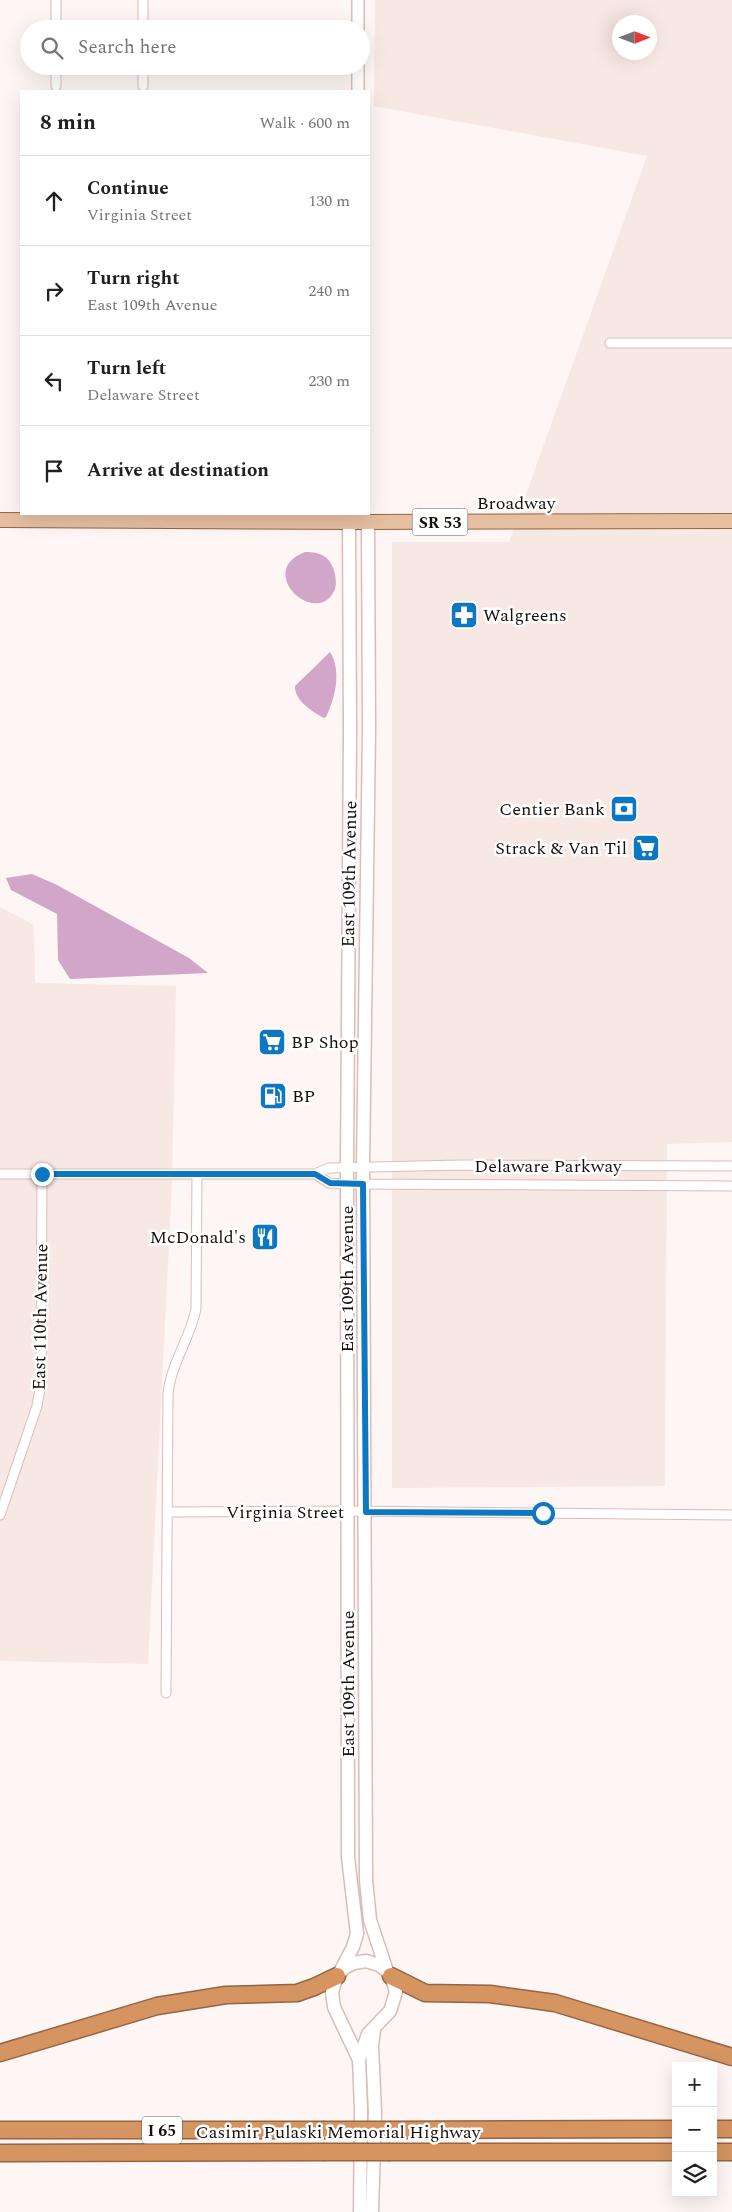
<!DOCTYPE html>
<html lang="en">
<head>
<meta charset="utf-8">
<style>
	:root { --surface:#fff; --page:#f6f6f6; --text:#202124; --muted:#757577; --line:#e0e0e0 }
	body { margin:0; font-family:Spectral,serif; background:var(--page); color:var(--text) }
	.controls { position:absolute; right:15px; bottom:15px; display:grid; overflow:hidden; border-radius:0px; box-shadow:0 5px 20px #0002 }
	.controls button { width:45px; height:45px; display:grid; place-items:center; padding:0; border:0; border-bottom:1px solid var(--line); background:var(--surface); color:var(--text); font:25px sans-serif }
	.compass { position:absolute; left:612px; top:15px; width:45px; height:45px; border-radius:50%; background:var(--surface); box-shadow:0 5px 20px #0002; rotate:90deg }
	.stop { position:absolute; width:15px; height:15px; margin:-11px; border:4px solid #0e77c2; border-radius:50%; background:#fff }
	.stop.end { background:#0e77c2; border-color:#fff; box-shadow:0 1px 5px #0008 }
	.list { margin:0; padding:0; list-style:none }
	h2 { display:flex; justify-content:space-between; align-items:center; height:65px; margin:0; padding:0 20px; font-size:21px }
	h2 small { font-size:16px; font-weight:400; color:var(--muted) }
	.list li { display:grid; grid-template-columns:32px 1fr auto; gap:15px; align-items:center; box-sizing:border-box; height:90px; padding:0 20px; border-top:1px solid var(--line) }
	.list b { display:block; font-size:19px; white-space:nowrap }
	.list p { margin:0; font-size:16px; white-space:nowrap; color:var(--muted) }
	.list em { font-size:16px; font-style:normal; color:var(--muted) }
	.icon { flex:none; width:28px; height:28px; fill:none; stroke:currentColor; stroke-width:2; stroke-linecap:round; stroke-linejoin:round }
	.map { position:relative; flex:none; width:732px; height:2212px; overflow:hidden }
	.search { position:absolute; background:var(--surface); box-shadow:0 5px 20px #0002; left:20px; top:20px; width:350px; height:55px; display:flex; align-items:center; gap:12px; box-sizing:border-box; padding:0 18px; border-radius:28px; color:var(--muted); font-size:19px }
	.panel { position:absolute; background:var(--surface); box-shadow:0 5px 20px #0002; left:20px; top:90px; width:350px; height:425px; border-radius:0px }
	.map>svg:first-child { display:block }
	.built { fill:#f8e8e4; fill-rule:evenodd }
	.water { fill:#d2a6c9 }
	.lines { fill:none; stroke-linecap:round; stroke-linejoin:round }
	.minor-casing { stroke:#dcbcb6; stroke-width:11 }
	.tertiary-casing { stroke:#dcbcb6; stroke-width:14 }
	.secondary-casing { stroke:#dcbcb6; stroke-width:15 }
	.primary-casing { stroke:#936543; stroke-width:16 }
	.motorway-casing { stroke:#936543; stroke-width:19 }
	.minor { stroke:#fff; stroke-width:9 }
	.tertiary { stroke:#fff; stroke-width:11 }
	.secondary { stroke:#fff; stroke-width:12 }
	.primary { stroke:#e6bfa0; stroke-width:14 }
	.motorway { stroke:#d59460; stroke-width:16 }
	.motorway-bridge-casing { stroke:#936543; stroke-width:19; stroke-linecap:butt }
	.motorway-bridge { stroke:#d59460; stroke-width:16 }
	.route { stroke:#0e77c2; stroke-width:6 }
	.labels { text-anchor:middle; stroke-width:5; stroke-linejoin:round; paint-order:stroke }
	.shield { fill:#fff; stroke:#5e5756; stroke-width:1 }
	.shield-label { font-size:16px; font-weight:bold; fill:#190f0d }
	.street-label { font-size:18px; fill:#190f0d; stroke:#fff }
	.poi-label { font-size:18px; fill:#190f0d; stroke:#fff; text-anchor:start }
</style>
</head>
<body>
<div class="map">
<svg width="732" height="2212" viewBox="0 0 732 2212">
	<rect width="100%" height="100%" fill="#fdf6f5"/>
	<path class="built" d="M375,0H732V1142L667,1144L665,1486L392,1488V542H509L647,156L374,106ZM620,22H650V52H620Z
		M0,907L34,925L35,983L176,986L172,1184L148,1664L0,1661Z"/>
	<path class="water" d="M305,552C322,552 331,557 335,574C336,581 337,587 333,593C314,626 255,571 305,552Z
		M330,652C342,671 335,698 326,717L324,718C312,712 294,700 295,686Z
		M32,874L57,885L189,958L208,973L70,979L58,960L57,914L11,890L6,878Z"/>
	<g class="lines">
		<g class="minor-casing">
			<path id="minor" d="M56,0V29
				M143,0V29
				M56,66V86
				M143,66V86
				M610,343H732
				M0,1174H315L329,1168L461,1165L732,1166
				M315,1174L329,1183L347,1184L732,1186
				M168,1512L347,1511L732,1515
				M0,1515L37,1406L41,1383L42,1174
				M166,1693L168,1394C171,1363 190,1339 196,1309L197,1174"/>
		</g>
		<g class="tertiary-casing">
			<path id="tertiary" d="M358,29V0
				M358,91V66"/>
		</g>
		<g class="secondary-casing">
			<path id="secondary" d="M368,522L369,730L363,1167L366,1880L370,1920L387,1971
				M340,1972L353,1947L357,1934L348,1857L347,1167L350,730L349,522
				M359,2060L334,2007L332,1992L337,1976L344,1968L354,1963L366,1961L379,1965L387,1971L392,1979L396,1992L390,2011L368,2034L359,2060L361,2109L360,2212
				M372,2212L375,2112L372,2046L374,2030"/>
		</g>
		<g class="primary-casing">
			<path id="primary" d="M0,520L359,522L732,521"/>
		</g>
		<g class="motorway-casing">
			<path id="motorway" d="M391,1976L425,1993L490,1994L555,2003L732,2057
				M0,2053L157,2006L226,1995L297,1993L314,1987L337,1976
				M713,2129H732
				M0,2130H323
				M391,2130L676,2129
				M390,2152H676
				M713,2152H732
				M0,2153L323,2152"/>
		</g>
		<use href="#minor" class="minor"/>
		<use href="#tertiary" class="tertiary"/>
		<use href="#secondary" class="secondary"/>
		<use href="#primary" class="primary"/>
		<use href="#motorway" class="motorway"/>
		<g class="motorway-bridge-casing">
			<path id="motorway-bridge" d="M323,2130H391
				M323,2152H390"/>
		</g>
		<use href="#motorway-bridge" class="motorway-bridge"/>
	</g>
	<g class="lines">
		<path class="route" d="M42,1174H315L330,1183L363,1184L366,1512L543,1513"/>
	</g>
	<defs>
		<g id="pharmacy-square" transform="scale(1.4375)"><rect x="-9" y="-9" width="18" height="18" rx="4" fill="#0e77c2" stroke="#fff"/><path d="M-2-6h4v4h4v4h-4v4h-4v-4h-4v-4h4Z" fill="#fff"/></g>
		<g id="bank-square" transform="scale(1.4375)"><rect x="-9" y="-9" width="18" height="18" rx="4" fill="#0e77c2" stroke="#fff"/><path d="M-6-4H6V4H-6ZM0-2.3a2.3 2.3 0 1 0 0 4.6a2.3 2.3 0 1 0 0-4.6Z" fill="#fff"/></g>
		<g id="supermarket-square" transform="scale(1.4375)"><rect x="-9" y="-9" width="18" height="18" rx="4" fill="#0e77c2" stroke="#fff"/><path d="M-6-5.5h2.5l.6 2H6L4.5 2H-2.5L-4.4-4H-6ZM-1.5 3.2a1.3 1.3 0 1 0 .1 0ZM3 3.2a1.3 1.3 0 1 0 .1 0Z" fill="#fff"/></g>
		<g id="fuel-square" transform="scale(1.4375)"><rect x="-9" y="-9" width="18" height="18" rx="4" fill="#0e77c2" stroke="#fff"/><path d="M-5.5-6h7V0h2V4h1.3V-2.5L3-4.5l.8-.8L6-3V5H2.5V1h-1V6h-7ZM-4.2-4.7v3.2H.2V-4.7Z" fill="#fff"/></g>
		<g id="restaurant-square" transform="scale(1.4375)"><rect x="-9" y="-9" width="18" height="18" rx="4" fill="#0e77c2" stroke="#fff"/><path d="M-5-6h1v4h1v-4h1v4h1v-4h1v5L-1.5 .5V6h-2V.5L-5-1ZM5-6V6H3V1.5H1.5Q1.5-4 5-6Z" fill="#fff"/></g>
	</defs>
	<g fill-rule="evenodd">
		<use href="#pharmacy-square" x="464" y="615"/>
		<use href="#bank-square" x="624" y="809"/>
		<use href="#supermarket-square" x="646" y="848"/>
		<use href="#supermarket-square" x="272" y="1042"/>
		<use href="#fuel-square" x="273" y="1096"/>
		<use href="#restaurant-square" x="265" y="1237"/>
	</g>
	<g class="labels">
		<g class="shield">
			<rect x="412.5" y="508.5" width="55" height="27" rx="4"/>
			<rect x="142" y="2116.5" width="40" height="27" rx="4"/>
		</g>
		<g class="shield-label">
			<text x="440" y="528">SR 53</text>
			<text x="162" y="2136">I 65</text>
		</g>
		<g class="street-label">
			<text x="516" y="509">Broadway</text>
			<text transform="translate(349 874) rotate(-89)" y="6">East 109th Avenue</text>
			<text x="548" y="1172">Delaware Parkway</text>
			<text transform="translate(347 1279) rotate(-90)" y="6">East 109th Avenue</text>
			<text transform="translate(40 1317) rotate(-89)" y="6">East 110th Avenue</text>
			<text x="285" y="1518">Virginia Street</text>
			<text transform="translate(348 1684) rotate(-90)" y="6">East 109th Avenue</text>
			<text x="338" y="2138">Casimir Pulaski Memorial Highway</text>
		</g>
		<g class="poi-label">
			<text x="483" y="621">Walgreens</text>
			<text x="605" y="815" text-anchor="end">Centier Bank</text>
			<text x="627" y="854" text-anchor="end">Strack &amp; Van Til</text>
			<text x="291" y="1048">BP Shop</text>
			<text x="292" y="1102">BP</text>
			<text x="246" y="1243" text-anchor="end">McDonald's</text>
		</g>
	</g>
</svg>
<div class="controls">
<button>+</button>
<button>−</button>
<button><svg class="icon" aria-label="layers" viewBox="0 0 24 24"><path d="M12 4l9 5-9 5-9-5zM3 14l9 5 9-5"/></svg></button>
</div>
<svg class="compass" viewBox="-18 -18 36 36"><path d="M0-13l5 13h-10z" fill="#e53935"/><path d="M0 13l5-13h-10z" fill="#757577"/></svg>
<div class="stop" style="left:543px;top:1513px"></div>
<div class="stop end" style="left:42px;top:1174px"></div>
<div class="search"><svg class="icon" aria-label="search" viewBox="0 0 24 24"><circle cx="10" cy="10" r="6"/><path d="M15 15l6 6"/></svg>Search here</div>
<section class="panel">
<h2>8 min<small>Walk · 600 m</small></h2>
<ul class="list">
<li><svg class="icon" aria-label="ahead" viewBox="0 0 24 24"><path d="M12 20V5M6 11l6-6 6 6"/></svg><div><b>Continue</b><p>Virginia Street</p></div><em>130 m</em></li>
<li><svg class="icon" aria-label="right" viewBox="0 0 24 24"><path d="M7 20v-9h11M14 6l5 5-5 5"/></svg><div><b>Turn right</b><p>East 109th Avenue</p></div><em>240 m</em></li>
<li><svg class="icon" aria-label="left" viewBox="0 0 24 24"><path d="M17 20v-9H6M10 6l-5 5 5 5"/></svg><div><b>Turn left</b><p>Delaware Street</p></div><em>230 m</em></li>
<li><svg class="icon" aria-label="arrive" viewBox="0 0 24 24"><path d="M6 21V4h12l-3 4 3 4H6"/></svg><div><b>Arrive at destination</b></div></li>
</ul>
</section>
</div>
</body>
</html>
